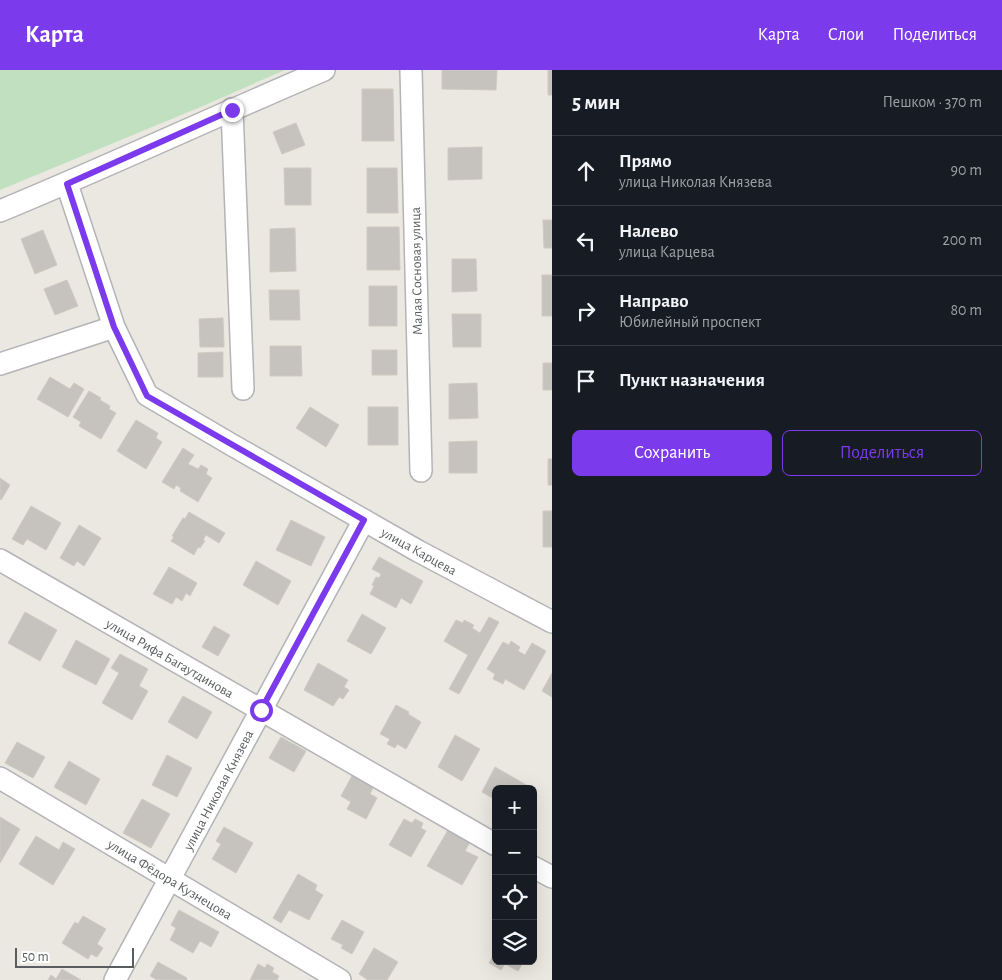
<!DOCTYPE html>
<html lang="ru">
<head>
<meta charset="utf-8">
<style>
	:root { --surface:#171b24; --page:#20242c; --text:#f1f3f6; --muted:#9ea1a6; --line:#363941; --accent:#7c3aed }
	body { margin:0; font-family:"Alegreya Sans",sans-serif; background:var(--page); color:var(--text) }
	.controls { position:absolute; right:15px; bottom:15px; display:grid; overflow:hidden; border-radius:8px; box-shadow:0 5px 20px #0002 }
	.controls button { width:45px; height:45px; display:grid; place-items:center; padding:0; border:0; border-bottom:1px solid var(--line); background:var(--surface); color:var(--text); font:25px sans-serif }
	.scale { position:absolute; left:15px; bottom:12px; width:119px; box-sizing:border-box; padding-left:5px; border:2px solid #5a5d60; border-top:0; font-size:14px; line-height:18px; white-space:nowrap; color:#5a5d60; -webkit-text-stroke:4px #fff; paint-order:stroke }
	.stop { position:absolute; width:15px; height:15px; margin:-11px; border:4px solid #7c3aed; border-radius:50%; background:#fff }
	.stop.end { background:#7c3aed; border-color:#fff; box-shadow:0 1px 5px #0008 }
	.list { margin:0; padding:0; list-style:none }
	h2 { display:flex; justify-content:space-between; align-items:center; height:65px; margin:0; padding:0 20px; font-size:21px }
	h2 small { font-size:16px; font-weight:400; color:var(--muted) }
	.list li { display:grid; grid-template-columns:32px 1fr auto; gap:15px; align-items:center; box-sizing:border-box; height:70px; padding:0 20px; border-top:1px solid var(--line) }
	.list b { display:block; font-size:19px; white-space:nowrap }
	.list p { margin:0; font-size:16px; white-space:nowrap; color:var(--muted) }
	.list em { font-size:16px; font-style:normal; color:var(--muted) }
	.actions { display:flex; gap:10px; padding:15px 20px }
	.actions a { flex:1; padding:11px 0; border:1px solid var(--accent); border-radius:8px; text-align:center; font-size:18px; color:var(--accent) }
	.actions .main { background:var(--accent); color:#fff }
	.icon { flex:none; width:28px; height:28px; fill:none; stroke:currentColor; stroke-width:2; stroke-linecap:round; stroke-linejoin:round }
	.map { position:relative; flex:none; width:552px; height:910px; overflow:hidden }
	header { display:flex; align-items:center; gap:30px; box-sizing:border-box; height:70px; padding:0 25px; background:var(--accent); color:#fff }
	header strong { font-size:24px }
	nav { display:flex; gap:28px; margin-inline-start:auto; font-size:18px }
	main { display:flex }
	aside { flex:1; background:var(--surface) }
	.map>svg:first-child { display:block }
	.green { fill:#c1e0c0 }
	.building { fill:#c6c3be; stroke:#cfcac0 }
	.lines { fill:none; stroke-linecap:round; stroke-linejoin:round }
	.minor-casing { stroke:#b2b4b7; stroke-width:24 }
	.minor { stroke:#fff; stroke-width:21 }
	.route { stroke:#7c3aed; stroke-width:6 }
	.labels { text-anchor:middle; stroke-width:4.5; stroke-linejoin:round; paint-order:stroke }
	.street-label { font-size:14px; fill:#5a5d60; stroke:#fff }
</style>
</head>
<body>
<header>
<strong>Карта</strong>
<nav><a>Карта</a><a>Слои</a><a>Поделиться</a></nav>
</header>
<main>
<div class="map">
<svg width="552" height="910" viewBox="0 0 552 910">
	<rect width="100%" height="100%" fill="#ebe8e1"/>
	<path class="green" d="M0,0H285L203,36L0,120Z"/>
	<path class="building" d="M442,0H497L496,20L442,19Z
		M548,0H552V25H548Z
		M362,19H393L394,71H362Z
		M296,53L305,75L282,84L273,62Z
		M482,77V109L448,110V78Z
		M284,98H311V135H285Z
		M367,98H397L398,143H367Z
		M543,150H552V178H544Z
		M367,157H399L400,200H367Z
		M295,158L296,201L270,202V159Z
		M43,160L57,195L35,204L21,169Z
		M452,189H476L477,221L452,222Z
		M542,205H552V246H542Z
		M67,210L78,236L55,245L44,219Z
		M369,216H397V256H369Z
		M269,220H299L300,250H270Z
		M452,244H481V277H453Z
		M223,248L224,277H200L199,249Z
		M270,276H301L302,306H270Z
		M372,280H397V305H372Z
		M223,282V307H198V283Z
		M543,293H552V320H543Z
		M50,307L70,319L74,313L84,319L68,347L37,329Z
		M477,313L478,348L449,349V314Z
		M89,321L101,328L100,330L110,336L109,339L116,343L101,369L79,356L81,352L73,347Z
		M310,337L339,355L326,377L296,358Z
		M368,337H398V375H368Z
		M136,350L158,363L156,368L162,372L146,399L117,381Z
		M477,371V403H449V372Z
		M183,378L194,385L188,394L198,399L201,395L208,399L206,404L212,408L198,432L180,421L181,418L176,415L174,419L162,412Z
		M548,389H552V415H548Z
		M0,408L10,415L1,430L0,429Z
		M31,436L61,453L46,480L27,469L23,475L12,469Z
		M543,441H552V477H543Z
		M189,442L225,463L219,473L206,465L203,470L205,471L200,478L198,477L194,485L171,471L174,467L172,466L183,448L185,449Z
		M291,450L325,467L311,496L276,480Z
		M79,455L101,468L84,496L77,491L74,496L60,488Z
		M379,487L423,511L411,534L401,528L396,538L370,524L374,516L372,515L376,507L379,508L381,504L372,499Z
		M256,491L291,511L278,535L243,515Z
		M169,497L197,513L190,526L186,523L182,531L176,527L172,534L153,524Z
		M25,542L57,560L40,591L8,573Z
		M362,544L386,558L371,584L347,571Z
		M489,547L499,552L459,624L449,619L468,585L444,571L456,550L463,553L464,550L474,555L472,558L480,563Z
		M214,556L230,565L218,586L202,577Z
		M76,570L110,589L96,615L62,597Z
		M511,571L520,577L518,581L525,585L532,573L546,581L524,620L505,609L503,614L493,609L495,604L487,599L503,572L509,575Z
		M120,584L148,599L139,616L148,621L132,650L102,633L119,603L111,598Z
		M318,593L348,610L344,617L349,620L343,629L339,627L333,636L304,620Z
		M552,603V627L542,621Z
		M183,626L212,642L197,669L168,652Z
		M396,635L409,642L408,644L421,652L406,679L397,674L395,678L387,674L390,669L380,664Z
		M455,665L480,679L462,711L438,697Z
		M281,667L306,681L294,702L269,688Z
		M17,672L45,687L33,708L5,693Z
		M167,685L192,698L177,727L152,715Z
		M69,691L100,709L86,735L54,717Z
		M495,697L530,717L529,719H496V730L482,722Z
		M353,704L374,716L370,724L377,728L366,749L347,739L351,732L341,726Z
		M142,729L170,744L151,778L123,763Z
		M0,747L20,759L0,793Z
		M404,749L412,753L415,749L423,753L421,758L426,761L411,787L389,775Z
		M224,757L253,773L236,803L212,789L221,774L216,771Z
		M448,760L470,772L465,781L478,787L462,815L427,796Z
		M36,766L59,780L63,772L75,779L53,815L19,794Z
		M298,804L317,815L315,820L323,825L309,850L289,840L281,853L273,848Z
		M179,840L219,862L211,877L200,871L193,883L170,870L176,858L171,855Z
		M83,846L106,859L97,874L103,878L97,887L91,884L88,889L62,873L75,852L78,854Z
		M342,850L364,862L352,884L341,878L343,875L331,869Z
		M374,878L398,892L387,910H368L359,904Z
		M496,881V891H524L518,901L505,894L501,900L489,893Z
		M158,892L187,908L186,910H157L150,906Z
		M258,894L265,898L267,894L274,898L272,902L279,906L277,910H250Z
		M62,899L81,910H48L51,905L56,909Z"/>
	<g class="lines">
		<g class="minor-casing">
			<path id="minor" d="M411,0L421,401
				M232,39L243,319
				M67,114L114,257L147,325L232,375L418,481L552,552
				M0,141C109,96 216,46 324,0
				M0,294L114,257
				M0,490L496,775
				M0,708L340,910
				M533,797L552,807
				M115,910L364,450"/>
		</g>
		<use href="#minor" class="minor"/>
	</g>
	<g class="lines">
		<path class="route" d="M232,40L67,114L114,257L147,326L364,450L261,640"/>
	</g>
	<g class="labels">
		<g class="street-label">
			<text transform="translate(416 201) rotate(-91)" y="5">Малая Сосновая улица</text>
			<text transform="translate(419 481) rotate(29)" y="5">улица Карцева</text>
			<text transform="translate(170 588) rotate(30)" y="5">улица Рифа Багаутдинова</text>
			<text transform="translate(218 720) rotate(-62)" y="5">улица Николая Князева</text>
			<text transform="translate(170 809) rotate(31)" y="5">улица Фёдора Кузнецова</text>
		</g>
	</g>
</svg>
<div class="controls">
<button>+</button>
<button>−</button>
<button><svg class="icon" aria-label="locate" viewBox="0 0 24 24"><circle cx="12" cy="12" r="6"/><path d="M12 2v4M12 18v4M2 12h4M18 12h4"/></svg></button>
<button><svg class="icon" aria-label="layers" viewBox="0 0 24 24"><path d="M12 4l9 5-9 5-9-5zM3 14l9 5 9-5"/></svg></button>
</div>
<div class="scale">50 m</div>
<div class="stop" style="left:261px;top:640px"></div>
<div class="stop end" style="left:232px;top:40px"></div>
</div>
<aside>
<h2>5 мин<small>Пешком · 370 m</small></h2>
<ul class="list">
<li><svg class="icon" aria-label="ahead" viewBox="0 0 24 24"><path d="M12 20V5M6 11l6-6 6 6"/></svg><div><b>Прямо</b><p>улица Николая Князева</p></div><em>90 m</em></li>
<li><svg class="icon" aria-label="left" viewBox="0 0 24 24"><path d="M17 20v-9H6M10 6l-5 5 5 5"/></svg><div><b>Налево</b><p>улица Карцева</p></div><em>200 m</em></li>
<li><svg class="icon" aria-label="right" viewBox="0 0 24 24"><path d="M7 20v-9h11M14 6l5 5-5 5"/></svg><div><b>Направо</b><p>Юбилейный проспект</p></div><em>80 m</em></li>
<li><svg class="icon" aria-label="arrive" viewBox="0 0 24 24"><path d="M6 21V4h12l-3 4 3 4H6"/></svg><div><b>Пункт назначения</b></div></li>
</ul>
<div class="actions"><a class="main">Сохранить</a><a>Поделиться</a></div>
</aside>
</main>
</body>
</html>
